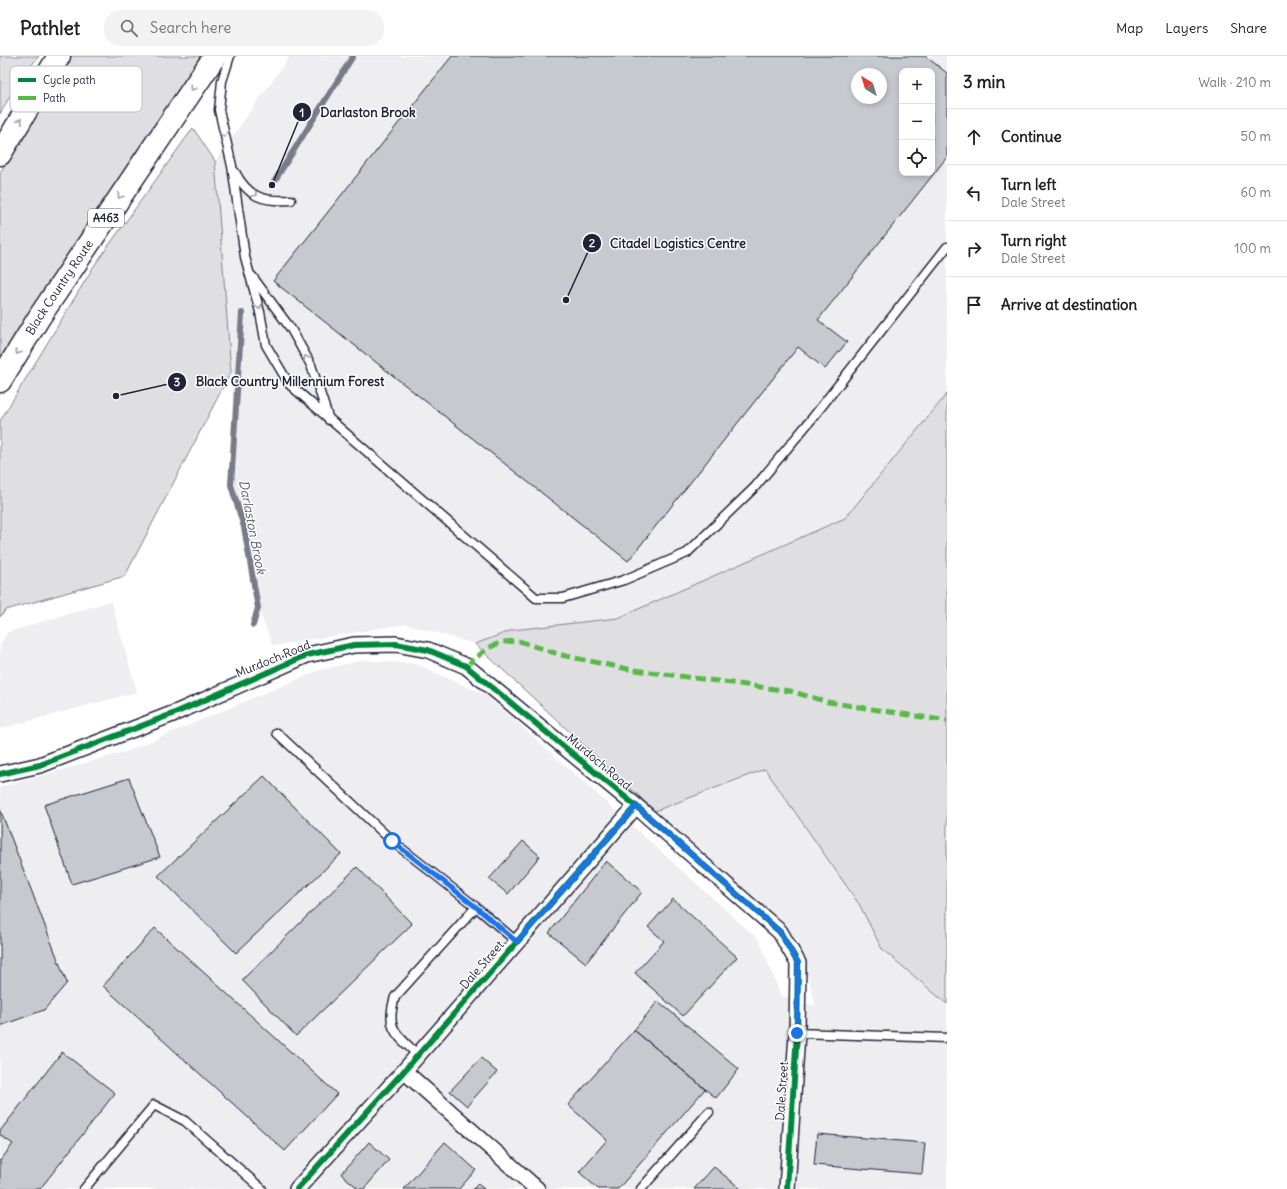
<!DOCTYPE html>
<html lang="en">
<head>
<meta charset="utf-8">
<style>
	:root { --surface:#fff; --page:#f2f2f2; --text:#202124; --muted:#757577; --line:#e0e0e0 }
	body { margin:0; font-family:Delius,sans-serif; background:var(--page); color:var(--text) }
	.controls { position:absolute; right:12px; top:12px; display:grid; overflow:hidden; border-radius:8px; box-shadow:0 2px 6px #0003 }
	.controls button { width:36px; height:36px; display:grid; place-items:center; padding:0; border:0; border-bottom:1px solid var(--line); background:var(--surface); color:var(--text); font:20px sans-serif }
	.compass { position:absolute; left:851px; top:12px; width:36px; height:36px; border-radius:50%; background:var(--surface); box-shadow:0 2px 6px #0003; rotate:322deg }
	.stop { position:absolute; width:12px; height:12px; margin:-9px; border:3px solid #1a73e8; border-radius:50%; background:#fff }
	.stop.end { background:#1a73e8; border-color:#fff; box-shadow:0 1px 4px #0008 }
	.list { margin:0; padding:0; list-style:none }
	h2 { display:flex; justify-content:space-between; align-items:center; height:52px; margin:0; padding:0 16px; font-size:17px }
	h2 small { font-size:13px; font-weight:400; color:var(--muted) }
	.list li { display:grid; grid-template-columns:26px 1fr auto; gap:12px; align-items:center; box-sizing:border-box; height:56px; padding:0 16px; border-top:1px solid var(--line) }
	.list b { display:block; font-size:15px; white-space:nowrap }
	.list p { margin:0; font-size:13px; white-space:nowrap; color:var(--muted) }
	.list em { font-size:13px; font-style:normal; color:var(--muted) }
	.icon { flex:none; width:22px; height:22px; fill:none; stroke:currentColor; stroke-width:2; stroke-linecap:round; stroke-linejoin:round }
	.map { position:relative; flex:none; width:947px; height:1133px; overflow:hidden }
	header { display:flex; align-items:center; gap:24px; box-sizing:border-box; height:56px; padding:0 20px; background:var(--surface); border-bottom:1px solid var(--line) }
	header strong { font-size:19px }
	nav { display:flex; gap:22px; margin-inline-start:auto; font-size:14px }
	.search { width:280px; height:36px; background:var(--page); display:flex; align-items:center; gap:10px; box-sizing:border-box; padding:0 14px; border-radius:16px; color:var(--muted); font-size:15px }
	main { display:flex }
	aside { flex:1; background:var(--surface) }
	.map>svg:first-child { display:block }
	.built { fill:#eeeef1; fill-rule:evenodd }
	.green { fill:#dfdfe2; stroke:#80808e }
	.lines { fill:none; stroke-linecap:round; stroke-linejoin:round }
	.stream { stroke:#7a7a88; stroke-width:6 }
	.building { fill:#c8c8cf; stroke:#22223b; fill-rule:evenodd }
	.lane-casing { stroke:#22223b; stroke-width:11 }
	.street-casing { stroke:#22223b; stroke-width:18 }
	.highway-casing { stroke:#22223b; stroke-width:25 }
	.lane { stroke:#fff; stroke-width:8 }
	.street { stroke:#fff; stroke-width:15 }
	.highway { stroke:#fff; stroke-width:22 }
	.quiet { stroke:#58b947; stroke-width:5; stroke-dasharray:10 5; stroke-linecap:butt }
	.cycleway-casing { stroke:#fff; stroke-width:8 }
	.cycleway { stroke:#00873e; stroke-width:6 }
	.oneway { stroke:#9c9ca7 }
	.route { stroke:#1a73e8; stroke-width:5 }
	.labels { text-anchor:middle; stroke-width:3; stroke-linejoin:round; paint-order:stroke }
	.shield { fill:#fff; stroke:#646476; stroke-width:1 }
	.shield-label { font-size:11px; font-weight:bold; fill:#22223b }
	.street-label { font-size:12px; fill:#22223b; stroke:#fff }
	.water-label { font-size:13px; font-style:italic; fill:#5c5c6f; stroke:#fff }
	.key { fill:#fff; stroke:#bdbdc4; stroke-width:1 }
	.key-label { font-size:11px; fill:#22223b }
	.leader { fill:none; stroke:#22223b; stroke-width:1.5 }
	.callout-dot { fill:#22223b; stroke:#fff; stroke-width:1.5 }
	.mark-label { font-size:12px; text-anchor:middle; font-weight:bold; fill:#fff }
	.callout-label { font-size:13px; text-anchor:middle; font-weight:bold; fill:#22223b; stroke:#fff; stroke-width:3; stroke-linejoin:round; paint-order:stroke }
</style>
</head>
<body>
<header>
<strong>Pathlet</strong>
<div class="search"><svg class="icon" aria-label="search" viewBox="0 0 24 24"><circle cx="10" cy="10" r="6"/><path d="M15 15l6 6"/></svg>Search here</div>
<nav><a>Map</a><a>Layers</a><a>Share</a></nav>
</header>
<main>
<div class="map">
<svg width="947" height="1133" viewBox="0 0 947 1133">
	<rect width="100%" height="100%" fill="#fff"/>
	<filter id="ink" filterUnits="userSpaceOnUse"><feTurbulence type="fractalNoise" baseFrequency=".025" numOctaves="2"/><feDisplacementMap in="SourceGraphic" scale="8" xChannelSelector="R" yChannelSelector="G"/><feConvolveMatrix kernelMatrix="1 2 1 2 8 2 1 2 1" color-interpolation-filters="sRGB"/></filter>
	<g filter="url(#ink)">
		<path class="built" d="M290,0H947V338L845,462L618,562L513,574L475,588L406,568L273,590L258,552L244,471L231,429L235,374L215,105ZM902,15H932V117H902ZM857,18H881V42H857Z
			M111,545L137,636L0,673V589L8,576Z
			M364,604L416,608L488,640L759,884L781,940L816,950L798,884L655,755L765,713L859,848L882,893L947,948V1133H0V731L125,696L320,614Z"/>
		<path class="green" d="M0,0H39L19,24L0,58Z
			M70,0H203L0,306V117L42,43Z
			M193,72L215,105L231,316L125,520L6,554L0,561V365L94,210Z
			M947,338V948L882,893L859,848L765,713L655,755L475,588L513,574L618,562L845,462Z"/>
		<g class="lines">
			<path class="stream" d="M272,129L353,0
				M242,257L231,429L244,471L258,552L253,569"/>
		</g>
		<path class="building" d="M452,0H925L947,17V101L818,264L847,286L825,313L798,291L628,505L273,225ZM902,15H932V117H902ZM857,18H881V42H857Z
			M264,720L341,798L236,897L158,820Z
			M129,722L160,801L72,828L44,749Z
			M0,753L67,927L44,954L0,970Z
			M523,785L540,800L508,838L489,823Z
			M606,805L642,836L586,907L549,877Z
			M357,811L412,868L296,980L242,924Z
			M673,843L737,901L683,960L635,917L664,885L648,871Z
			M155,872L337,1038L285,1095L103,930Z
			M658,945L739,1013L716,1042L634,974Z
			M634,974L705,1033L618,1133H598L579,1116L607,1084L568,1049Z
			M62,996L115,1037L40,1133H0V1105L13,1088L0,1079V1075Z
			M481,1002L497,1016L467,1050L450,1035Z
			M817,1078L925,1087L922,1118L814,1109Z
			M369,1086L389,1104L364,1133H359L341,1118Z
			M445,1086L476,1114L459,1133H404Z
			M714,1111L741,1133H694Z
			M478,1128L484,1133H473Z"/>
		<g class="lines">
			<g class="lane-casing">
				<path id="lane" d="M230,0L222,25L219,54L232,110L245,201L260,256L266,289L289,328L536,542H563L624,524L687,497L755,431L810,365L947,191
					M235,116C248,141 263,146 291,144
					M252,220L291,273L311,309L329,364
					M277,677L392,785L476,851L517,886
					M797,977L947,982
					M418,999C396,978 385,973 395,941L476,851
					M84,1133L154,1049L185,1065L262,1133
					M641,1133L709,1056"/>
			</g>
			<g class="street-casing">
				<path id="street" d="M0,718L40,709L175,657L307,599L354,589L396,588L428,594L466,610L636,750
					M404,1015L537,1133
					M297,1133L404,1015L636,750L780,876L798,907L797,977L787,1133"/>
			</g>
			<g class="highway-casing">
				<g id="highway">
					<path d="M0,98L59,0"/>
					<path id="s1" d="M0,325L40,260L215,0"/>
				</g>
			</g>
			<use href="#lane" class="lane"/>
			<use href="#street" class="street"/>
			<use href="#highway" class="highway"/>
			<path class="quiet" d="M466,610L488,592L502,586L519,585L561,599L628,613L790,635L828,646L947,665"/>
			<g class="cycleway-casing">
				<path id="cycleway" d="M0,718L40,709L175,657L307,599L354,589L396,588L428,594L466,610L636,750
					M297,1133L404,1015L636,750L780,876L798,907L797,977L787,1133"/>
			</g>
			<use href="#cycleway" class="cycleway"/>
		</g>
		<defs><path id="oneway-chevron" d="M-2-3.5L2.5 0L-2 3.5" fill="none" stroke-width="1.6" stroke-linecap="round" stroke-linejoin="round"/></defs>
		<g class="oneway">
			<use href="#oneway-chevron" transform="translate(193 32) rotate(124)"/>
			<use href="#oneway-chevron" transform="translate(20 65) rotate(-60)"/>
			<use href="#oneway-chevron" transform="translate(224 79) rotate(77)"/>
			<use href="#oneway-chevron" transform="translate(255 138) rotate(31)"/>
			<use href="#oneway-chevron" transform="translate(120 140) rotate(124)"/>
			<use href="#oneway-chevron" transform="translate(259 251) rotate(74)"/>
			<use href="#oneway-chevron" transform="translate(18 296) rotate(122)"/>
			<use href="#oneway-chevron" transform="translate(306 302) rotate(-119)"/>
		</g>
	</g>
	<g class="lines" filter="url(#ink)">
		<path class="route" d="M392,785L476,851L517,886L636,750L780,876L798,907L797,977"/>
	</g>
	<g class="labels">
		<rect class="shield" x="88" y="153" width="36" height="18" rx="3"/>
		<g class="shield-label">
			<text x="106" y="166">A463</text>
		</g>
		<g class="street-label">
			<text dy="4" stroke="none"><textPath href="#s1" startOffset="111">Black Country Route</textPath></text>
			<text transform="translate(273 603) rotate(-22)" y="4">Murdoch Road</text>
			<text transform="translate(599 706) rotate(40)" y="4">Murdoch Road</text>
			<text transform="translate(482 909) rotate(-49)" y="4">Dale Street</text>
			<text transform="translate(782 1035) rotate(-86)" y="4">Dale Street</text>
		</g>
		<g class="water-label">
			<text transform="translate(253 471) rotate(79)" y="5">Darlaston Brook</text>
		</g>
	</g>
	<rect x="10" y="10" width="132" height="46" rx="6" class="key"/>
	<rect x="18" y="22" width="18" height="4" fill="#00873e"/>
	<rect x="18" y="40" width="18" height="4" fill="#58b947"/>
	<g class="key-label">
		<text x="43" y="28">Cycle path</text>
		<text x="43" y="46">Path</text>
	</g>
	<path class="leader" d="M272 129L302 56M566 244L592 187M116 340L177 326"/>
	<g class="callout-dot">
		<circle cx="272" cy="129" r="4"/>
		<circle cx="566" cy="244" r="4"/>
		<circle cx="116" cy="340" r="4"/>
		<circle cx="302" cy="56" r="10"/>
		<circle cx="592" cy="187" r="10"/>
		<circle cx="177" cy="326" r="10"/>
	</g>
	<g class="mark-label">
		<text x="302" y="61">1</text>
		<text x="592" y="191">2</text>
		<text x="177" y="330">3</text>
	</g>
	<g class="callout-label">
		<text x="368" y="61">Darlaston Brook</text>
		<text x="678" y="192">Citadel Logistics Centre</text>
		<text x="290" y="330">Black Country Millennium Forest</text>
	</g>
</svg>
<div class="controls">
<button>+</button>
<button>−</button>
<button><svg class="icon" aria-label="locate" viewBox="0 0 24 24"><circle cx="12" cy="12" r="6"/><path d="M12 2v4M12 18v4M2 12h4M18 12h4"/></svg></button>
</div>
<svg class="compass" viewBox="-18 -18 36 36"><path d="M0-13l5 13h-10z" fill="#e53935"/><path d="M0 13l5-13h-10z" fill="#757577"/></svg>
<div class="stop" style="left:392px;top:785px"></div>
<div class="stop end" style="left:797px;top:977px"></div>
</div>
<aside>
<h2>3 min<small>Walk · 210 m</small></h2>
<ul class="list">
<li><svg class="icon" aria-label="ahead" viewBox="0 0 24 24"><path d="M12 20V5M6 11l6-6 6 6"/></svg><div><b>Continue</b></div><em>50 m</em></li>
<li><svg class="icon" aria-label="left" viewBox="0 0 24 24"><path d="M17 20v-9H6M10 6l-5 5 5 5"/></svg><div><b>Turn left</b><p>Dale Street</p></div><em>60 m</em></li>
<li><svg class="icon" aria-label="right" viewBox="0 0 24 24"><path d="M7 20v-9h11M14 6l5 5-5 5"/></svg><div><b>Turn right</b><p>Dale Street</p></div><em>100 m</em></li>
<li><svg class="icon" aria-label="arrive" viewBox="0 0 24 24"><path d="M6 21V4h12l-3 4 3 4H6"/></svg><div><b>Arrive at destination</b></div></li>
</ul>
</aside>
</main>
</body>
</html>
